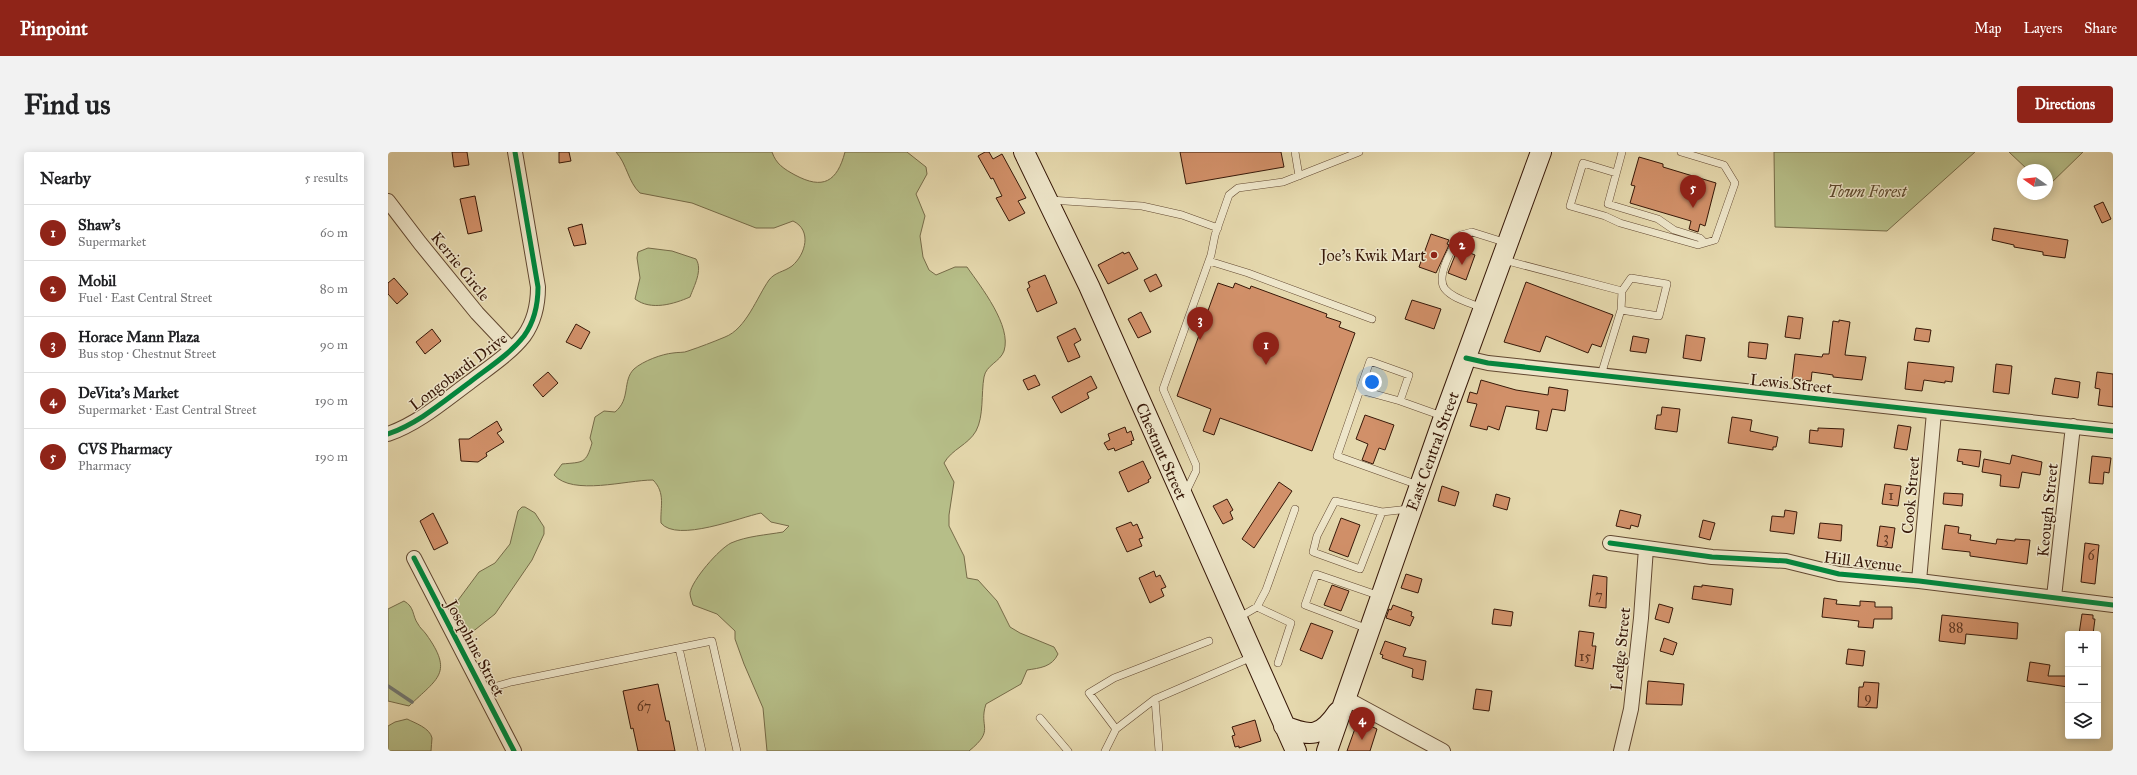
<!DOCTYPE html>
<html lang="en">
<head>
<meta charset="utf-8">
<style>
	:root { --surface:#fff; --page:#f2f2f2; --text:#202124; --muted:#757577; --line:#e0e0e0; --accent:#8f2418 }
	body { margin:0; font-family:"IM FELL Great Primer",serif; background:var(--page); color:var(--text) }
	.controls { position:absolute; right:12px; bottom:12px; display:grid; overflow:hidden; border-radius:4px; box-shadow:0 2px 10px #0003 }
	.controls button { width:36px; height:36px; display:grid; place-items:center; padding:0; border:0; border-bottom:1px solid var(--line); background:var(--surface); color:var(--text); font:20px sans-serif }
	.compass { position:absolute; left:1629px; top:12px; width:36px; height:36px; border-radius:50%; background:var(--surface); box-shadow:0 2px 10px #0003; rotate:284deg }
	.you { position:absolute; left:984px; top:230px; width:14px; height:14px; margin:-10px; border:3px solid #fff; border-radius:50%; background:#1a73e8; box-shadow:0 0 0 6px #1a73e833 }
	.badge { display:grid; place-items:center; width:26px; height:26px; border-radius:50%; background:var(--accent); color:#fff; font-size:13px; font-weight:700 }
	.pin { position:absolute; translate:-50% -33px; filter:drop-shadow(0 1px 2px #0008) }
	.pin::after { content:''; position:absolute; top:21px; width:14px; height:12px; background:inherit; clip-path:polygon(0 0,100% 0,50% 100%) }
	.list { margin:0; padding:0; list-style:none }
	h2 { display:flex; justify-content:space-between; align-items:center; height:52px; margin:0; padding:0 16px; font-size:17px }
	h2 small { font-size:13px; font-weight:400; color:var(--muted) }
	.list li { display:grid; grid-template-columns:26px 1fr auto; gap:12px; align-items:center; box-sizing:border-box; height:56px; padding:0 16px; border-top:1px solid var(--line) }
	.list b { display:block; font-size:15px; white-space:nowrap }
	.list p { margin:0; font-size:13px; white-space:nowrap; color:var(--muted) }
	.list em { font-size:13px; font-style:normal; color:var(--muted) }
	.icon { flex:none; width:22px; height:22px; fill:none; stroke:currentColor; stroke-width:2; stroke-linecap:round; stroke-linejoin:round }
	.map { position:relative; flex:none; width:1725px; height:599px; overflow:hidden; border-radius:4px }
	header { display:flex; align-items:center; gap:24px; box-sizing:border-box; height:56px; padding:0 20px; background:var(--accent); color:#fff }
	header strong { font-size:19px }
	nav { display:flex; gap:22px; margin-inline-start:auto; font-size:14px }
	.intro { display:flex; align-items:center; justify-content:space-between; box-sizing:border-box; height:96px; padding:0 24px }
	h1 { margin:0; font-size:28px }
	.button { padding:10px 18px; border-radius:4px; background:var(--accent); color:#fff; font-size:14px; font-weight:700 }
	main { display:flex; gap:24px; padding:0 24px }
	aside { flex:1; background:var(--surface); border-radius:4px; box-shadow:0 2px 10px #0003 }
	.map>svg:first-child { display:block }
	.green { fill:#b6be88; stroke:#766b48 }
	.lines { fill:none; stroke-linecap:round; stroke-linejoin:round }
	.stream { stroke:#737770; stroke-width:3.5 }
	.building { fill:#d19069; stroke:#371808 }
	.service-casing { stroke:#624831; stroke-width:8 }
	.minor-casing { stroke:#624831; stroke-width:16 }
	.secondary-casing { stroke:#371808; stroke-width:22 }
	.service { stroke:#eee6ca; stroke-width:7 }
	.minor { stroke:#eee6ca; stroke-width:14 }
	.secondary { stroke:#eee6ca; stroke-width:20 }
	.cycleway-casing { stroke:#eee6ca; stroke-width:8 }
	.cycleway { stroke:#00873e; stroke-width:5 }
	.poi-dot { fill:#8f2418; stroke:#eee6ca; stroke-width:1.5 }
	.labels { text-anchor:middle; stroke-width:3; stroke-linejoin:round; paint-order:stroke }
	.number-label { font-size:14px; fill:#5e3620 }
	.park-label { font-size:16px; font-style:italic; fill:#5d4a2e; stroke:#eee6ca }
	.poi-label { font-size:16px; fill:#371808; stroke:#eee6ca; text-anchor:end }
	.street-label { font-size:16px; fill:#371808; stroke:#eee6ca }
</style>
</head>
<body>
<header>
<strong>Pinpoint</strong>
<nav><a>Map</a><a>Layers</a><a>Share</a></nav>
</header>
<div class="intro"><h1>Find us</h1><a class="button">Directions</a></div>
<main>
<aside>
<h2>Nearby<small>5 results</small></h2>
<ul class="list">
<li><span class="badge">1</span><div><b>Shaw's</b><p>Supermarket</p></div><em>60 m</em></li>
<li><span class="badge">2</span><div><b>Mobil</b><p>Fuel · East Central Street</p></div><em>80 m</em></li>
<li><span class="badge">3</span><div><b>Horace Mann Plaza</b><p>Bus stop · Chestnut Street</p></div><em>90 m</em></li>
<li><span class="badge">4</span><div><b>DeVita's Market</b><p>Supermarket · East Central Street</p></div><em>190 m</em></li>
<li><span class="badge">5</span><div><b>CVS Pharmacy</b><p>Pharmacy</p></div><em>190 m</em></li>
</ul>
</aside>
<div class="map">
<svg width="1725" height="599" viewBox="0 0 1725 599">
	<rect width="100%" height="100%" fill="#e5d8ad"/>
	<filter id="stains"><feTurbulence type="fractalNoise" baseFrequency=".005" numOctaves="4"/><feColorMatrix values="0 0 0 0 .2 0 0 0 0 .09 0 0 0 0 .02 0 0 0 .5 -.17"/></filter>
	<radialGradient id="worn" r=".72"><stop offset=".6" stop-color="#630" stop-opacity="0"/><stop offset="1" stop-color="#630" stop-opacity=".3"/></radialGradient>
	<path class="green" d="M228,0H384C388,12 396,17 407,23C435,38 449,30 457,0H519L538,15L539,22L528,42L537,64L532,84L535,105L541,118L548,123L567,115H579C593,135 624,174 616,199C612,210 598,213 596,225C593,242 596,264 588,279C580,293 564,297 556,311L566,330L561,363V374L576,404L579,426L590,428L609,449L622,475L632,481L666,495L670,502C664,515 652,516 639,518L633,532L598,552C590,576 608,577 581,599H379L375,556L356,512L347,487V479L329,462L305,453C304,449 302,445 302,441C304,428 331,397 343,391C359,384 378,383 395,380L401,374L383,370L373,361C353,365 289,391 273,371C272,355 278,341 265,328C238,328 185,344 166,323L174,312C195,310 198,312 204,291L202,286L207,265L216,259L227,260C243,247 234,229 246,217C255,209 274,202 285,201C290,200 296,201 300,199C312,195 325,190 337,185C358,177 369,145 381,128C387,120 396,120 404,114C418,102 424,78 405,69L386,76H368L304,51L252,41C240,30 239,12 228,0Z
		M1386,0H1587L1499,79L1387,75Z
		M1621,0H1695L1659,35V18H1640Z
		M260,96L284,99L308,107C315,118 306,134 302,145C286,152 263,159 247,147L252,126L249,106L250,100Z
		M134,355H137L147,361L156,375V382L144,408L107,462L83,481H79L68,466L65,455L91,420L107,411L122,392L130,359Z
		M16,449C27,455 24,464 30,472C32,476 35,478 38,482C66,521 50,526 21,554L0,549V457Z
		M19,567C27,571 42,576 44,586C44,590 43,595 43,599H0V574L7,570Z"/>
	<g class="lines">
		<path class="stream" d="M0,534L24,550"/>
	</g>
	<path class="building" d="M64,0H79L81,13L66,15Z
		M171,0H181L183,9L171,11Z
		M597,0H601L605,7L614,2L638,46L630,49L637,61L621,69L608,46L614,44L605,26L603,27L590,4Z
		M792,0H893L896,15L798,32Z
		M1251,5L1275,12V15L1328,31L1317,74L1312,72L1310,80L1301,77L1303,69L1242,51L1247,34L1243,33Z
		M87,44L94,79L80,82L72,47Z
		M1715,50L1723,67L1714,71L1706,54Z
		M194,72L198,92L186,94L180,76Z
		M1606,76L1680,88L1677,106L1655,103V100L1626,95V93L1604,88Z
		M1043,82L1061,88L1059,92L1061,93L1048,121L1031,115Z
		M1070,96L1087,103L1078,128L1060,121Z
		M735,100L736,102L741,100L750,117L720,132L710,113Z
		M768,122L774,134L762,140L756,128Z
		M657,123L669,151L649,160L639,137L642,135L640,130Z
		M6,126L20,142L9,152L0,142V131Z
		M1138,130L1225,163L1213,195L1204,192L1200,201L1158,184L1152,200L1116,190Z
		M830,131L845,136L847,131L862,137L863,134L939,162L938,165L953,170L951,175L967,181L924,299L832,266L826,283L815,279L823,257L789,244Z
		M1024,148L1053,157L1046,177L1017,167Z
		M753,160L763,180L750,186L740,167Z
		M1400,164L1415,166L1412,187L1397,185Z
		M1451,168L1462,170L1457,203L1478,205L1474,228L1445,225V223L1424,220L1423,229L1404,227L1407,202L1434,205L1435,202H1441L1445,169L1451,170Z
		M188,172L202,180L193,197L178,190Z
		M687,176L693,188L686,192L692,205L680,210L669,185Z
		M1528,176L1543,178L1541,190L1526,188Z
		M44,177L53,189L37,202L28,190Z
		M1298,183L1317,186L1313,209L1295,206Z
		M1245,184L1261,187L1258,201L1242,199Z
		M1361,190L1380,192L1378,207L1360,205Z
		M1520,210L1566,215L1564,230L1557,229V231L1536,228L1534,239L1517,237Z
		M1608,212L1624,214L1621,242L1605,240Z
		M160,220L170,231L155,245L145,233Z
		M1709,220L1725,222V255L1710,253L1712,237L1707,236Z
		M647,223L652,233L640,238L635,228Z
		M703,224L709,236L699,241L701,246L673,261L664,245Z
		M1667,226L1692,230L1690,246L1664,242Z
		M1093,228L1128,238L1160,243L1161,235L1180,238L1177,259L1164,257L1159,279L1148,277L1151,259L1118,254L1111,278L1100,274L1099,278L1082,274L1089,252L1079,250L1082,240L1089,242Z
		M1274,255L1292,257L1289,280L1267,277L1269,263H1273Z
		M977,263L1006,273L997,298L991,296L985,312L974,308L980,292L968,287Z
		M1344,265L1364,268L1362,279L1390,285L1388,295H1385V298L1340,291Z
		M109,269L114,278L109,281L116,290L98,301L99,304L90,310L73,309L71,287H81Z
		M1510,273L1523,275L1519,298L1506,296Z
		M737,275L739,281L743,279L746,288L743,289L744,292L727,299L726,296L720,298L716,291L722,288L720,282Z
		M1430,276L1456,277L1454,295L1421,291L1422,278L1430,279Z
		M1571,297L1593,299L1591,315L1574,312L1575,310L1569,309Z
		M1624,303L1654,310L1652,323L1634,320L1631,336L1612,334L1613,323L1594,320L1596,307L1622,312Z
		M1704,304L1723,306L1721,321L1716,320L1715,332L1701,331Z
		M755,309L763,326L760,328L761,330L740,340L731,320Z
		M891,330L904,339L866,396L854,387Z
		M1497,332L1513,334L1510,354L1494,352Z
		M1054,334L1071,340L1067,354L1050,349Z
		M1556,341L1575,342L1574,354L1555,352Z
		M1108,342L1122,346L1119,358L1105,354Z
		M839,347L845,358L842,360L845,367L835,372L825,354Z
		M1232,358L1253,363L1250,375L1243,373L1242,377L1228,374Z
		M1397,358L1409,360L1406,382L1382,379L1384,364L1396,365Z
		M45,361L60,391L46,398L32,369Z
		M953,366L972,373L960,405L941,398Z
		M1315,368L1327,371L1322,388L1311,385Z
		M743,370L745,374L749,372L755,386L751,387L754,394L739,400L728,376Z
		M1432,371L1454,373L1453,389L1430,386Z
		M1557,373L1571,375L1570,381L1583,383L1582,388L1608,392L1609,387L1627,389V387L1642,388L1639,412L1582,404V400L1554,397Z
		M1492,374L1507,376L1504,396L1489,394Z
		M1697,391L1711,393L1707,432L1693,430Z
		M766,419L768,425L772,423L778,435L773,437L776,444L762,451L751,426Z
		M1018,422L1034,427L1030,441L1013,436Z
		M1205,423L1219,425L1218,456L1201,454Z
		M944,433L961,439L953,459L936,453Z
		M1314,433L1345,437L1343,453L1304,447L1306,434L1314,435Z
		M1436,446L1449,448L1448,452L1472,454V449L1487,450V455H1504V467H1486L1485,476L1470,475L1471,469L1434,465Z
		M1271,452L1285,456L1281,471L1267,467Z
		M1005,453L1024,460L1023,464L1026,465L1022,474L998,466L1001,457L1003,458Z
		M1106,457L1125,460L1123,474L1104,472Z
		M1694,462L1705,463V467H1707L1705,482H1691Z
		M1554,463L1630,471L1629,487L1578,482L1577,492L1551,489Z
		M923,471L945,479L934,507L912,498Z
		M1191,479L1206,481L1204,494H1208L1205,517L1187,514Z
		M1276,486L1289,491L1285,503L1272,499Z
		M997,489L1018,496L1015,504L1038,509L1035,528L1024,525L1025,517L994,506L995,503L992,502Z
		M1460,497L1477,499L1475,514L1458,512Z
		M1642,510L1662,513L1660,524H1680V535L1639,529Z
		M1260,529L1296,532L1294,553L1258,552Z
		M1476,530L1491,531L1489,556L1470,555L1471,535H1475Z
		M270,532L278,569H281L287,599H250L245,576L243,577L235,539Z
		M1088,537L1104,539L1101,559L1085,557Z
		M867,568L873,589L851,596V594L847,595L844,584L847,583L844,575Z
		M970,568L989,577L982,599H959Z"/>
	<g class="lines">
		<g class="service-casing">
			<path id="service" d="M907,0L911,24
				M1234,0L1220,52L1270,67L1286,78L1312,86L1316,90
				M1228,21L1195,11L1182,54L1217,64L1232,71L1310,93L1327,88L1347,31L1336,13L1293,0
				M662,48L754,54L794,63L830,76
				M1116,108L1234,139L1243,126L1279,132L1271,164L1233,158L1213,223
				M821,109L860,121L984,167
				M1094,156C1083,151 1065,147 1057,137C1047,125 1065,94 1073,83L1084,80L1119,91
				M1233,158L1234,139
				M972,238L1012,249
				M1030,333L949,304L982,209L1021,223L1012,249L1054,264
				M797,342L808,319V313L775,237L823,103L827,83L841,43L850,36L895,30L971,0
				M994,360L972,417L925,400L929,384L947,349L994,360L1021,357
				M869,455L903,471L890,511
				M850,466L869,455L878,438L907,357
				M980,477L917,453L928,422L992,444
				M291,496L314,599
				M95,538L123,530L324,489L349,599
				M652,566L680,599
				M728,577L701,541L726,526L821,489
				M717,599L728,577L767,547
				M771,599L767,547L864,505"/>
		</g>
		<g class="minor-casing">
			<path id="minor" d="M0,49L32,91L89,161L123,197
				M1078,206L1100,211L1725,279
				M0,282C31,271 56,249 82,230C100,216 122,202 136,184C146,170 150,152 150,135L127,0
				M1222,391L1324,405L1398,409L1451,422L1531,429L1725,453
				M26,406L126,599
				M1531,429L1546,260
				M1666,445L1685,274
				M959,547L1055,599
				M1233,599L1243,557L1253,466L1258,396"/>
		</g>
		<g class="secondary-casing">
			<path id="secondary" d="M636,0L701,134L908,599
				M896,574C923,585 933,585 950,560
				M939,599L1056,265L1153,0"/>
		</g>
		<use href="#service" class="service"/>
		<use href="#minor" class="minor"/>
		<use href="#secondary" class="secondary"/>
		<g class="cycleway-casing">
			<path id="cycleway" d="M1078,206L1100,211L1725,279
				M0,282C31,271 56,249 82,230C100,216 122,202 136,184C146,170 150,152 150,135L127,0
				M1222,391L1324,405L1398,409L1451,422L1531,429L1725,453
				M26,406L126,599"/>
		</g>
		<use href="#cycleway" class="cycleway"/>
	</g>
	<circle class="poi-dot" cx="1046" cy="103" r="4"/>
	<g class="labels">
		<g class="number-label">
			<text x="1503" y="348">1</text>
			<text x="1498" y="390">3</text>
			<text x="1703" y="408">6</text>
			<text x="1211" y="448">7</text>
			<text x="1568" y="480">88</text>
			<text x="1197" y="509">15</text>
			<text x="1480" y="550">9</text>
			<text x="256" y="559">67</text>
		</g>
		<g class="park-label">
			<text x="1479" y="45">Town Forest</text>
		</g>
		<g class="poi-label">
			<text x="1038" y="109">Joe's Kwik Mart</text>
		</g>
		<g class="street-label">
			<text transform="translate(73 114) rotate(51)" y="6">Kerrie Circle</text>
			<text transform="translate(70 219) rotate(-37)" y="6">Longobardi Drive</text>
			<text transform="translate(1403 231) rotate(6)" y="6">Lewis Street</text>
			<text transform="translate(774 299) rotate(66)" y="6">Chestnut Street</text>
			<text transform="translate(1044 299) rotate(-70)" y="6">East Central Street</text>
			<text transform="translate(1522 343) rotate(-85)" y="6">Cook Street</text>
			<text transform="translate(1659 358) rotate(-84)" y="6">Keough Street</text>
			<text transform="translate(1475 409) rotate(7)" y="6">Hill Avenue</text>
			<text transform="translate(88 496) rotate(62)" y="6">Josephine Street</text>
			<text transform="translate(1232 497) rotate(-84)" y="6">Ledge Street</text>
		</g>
	</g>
	<rect width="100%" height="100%" filter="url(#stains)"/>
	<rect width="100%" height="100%" fill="url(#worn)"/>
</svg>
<div class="controls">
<button>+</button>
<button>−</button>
<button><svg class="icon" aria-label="layers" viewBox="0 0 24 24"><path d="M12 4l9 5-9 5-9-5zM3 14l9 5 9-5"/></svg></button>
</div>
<svg class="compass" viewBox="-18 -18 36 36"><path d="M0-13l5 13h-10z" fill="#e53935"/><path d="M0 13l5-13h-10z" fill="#757577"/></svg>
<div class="you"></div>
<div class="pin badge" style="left:878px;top:213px">1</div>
<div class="pin badge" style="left:1074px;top:113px">2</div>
<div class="pin badge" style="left:812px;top:188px">3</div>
<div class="pin badge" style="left:974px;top:588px">4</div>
<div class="pin badge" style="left:1305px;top:56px">5</div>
</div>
</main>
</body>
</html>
